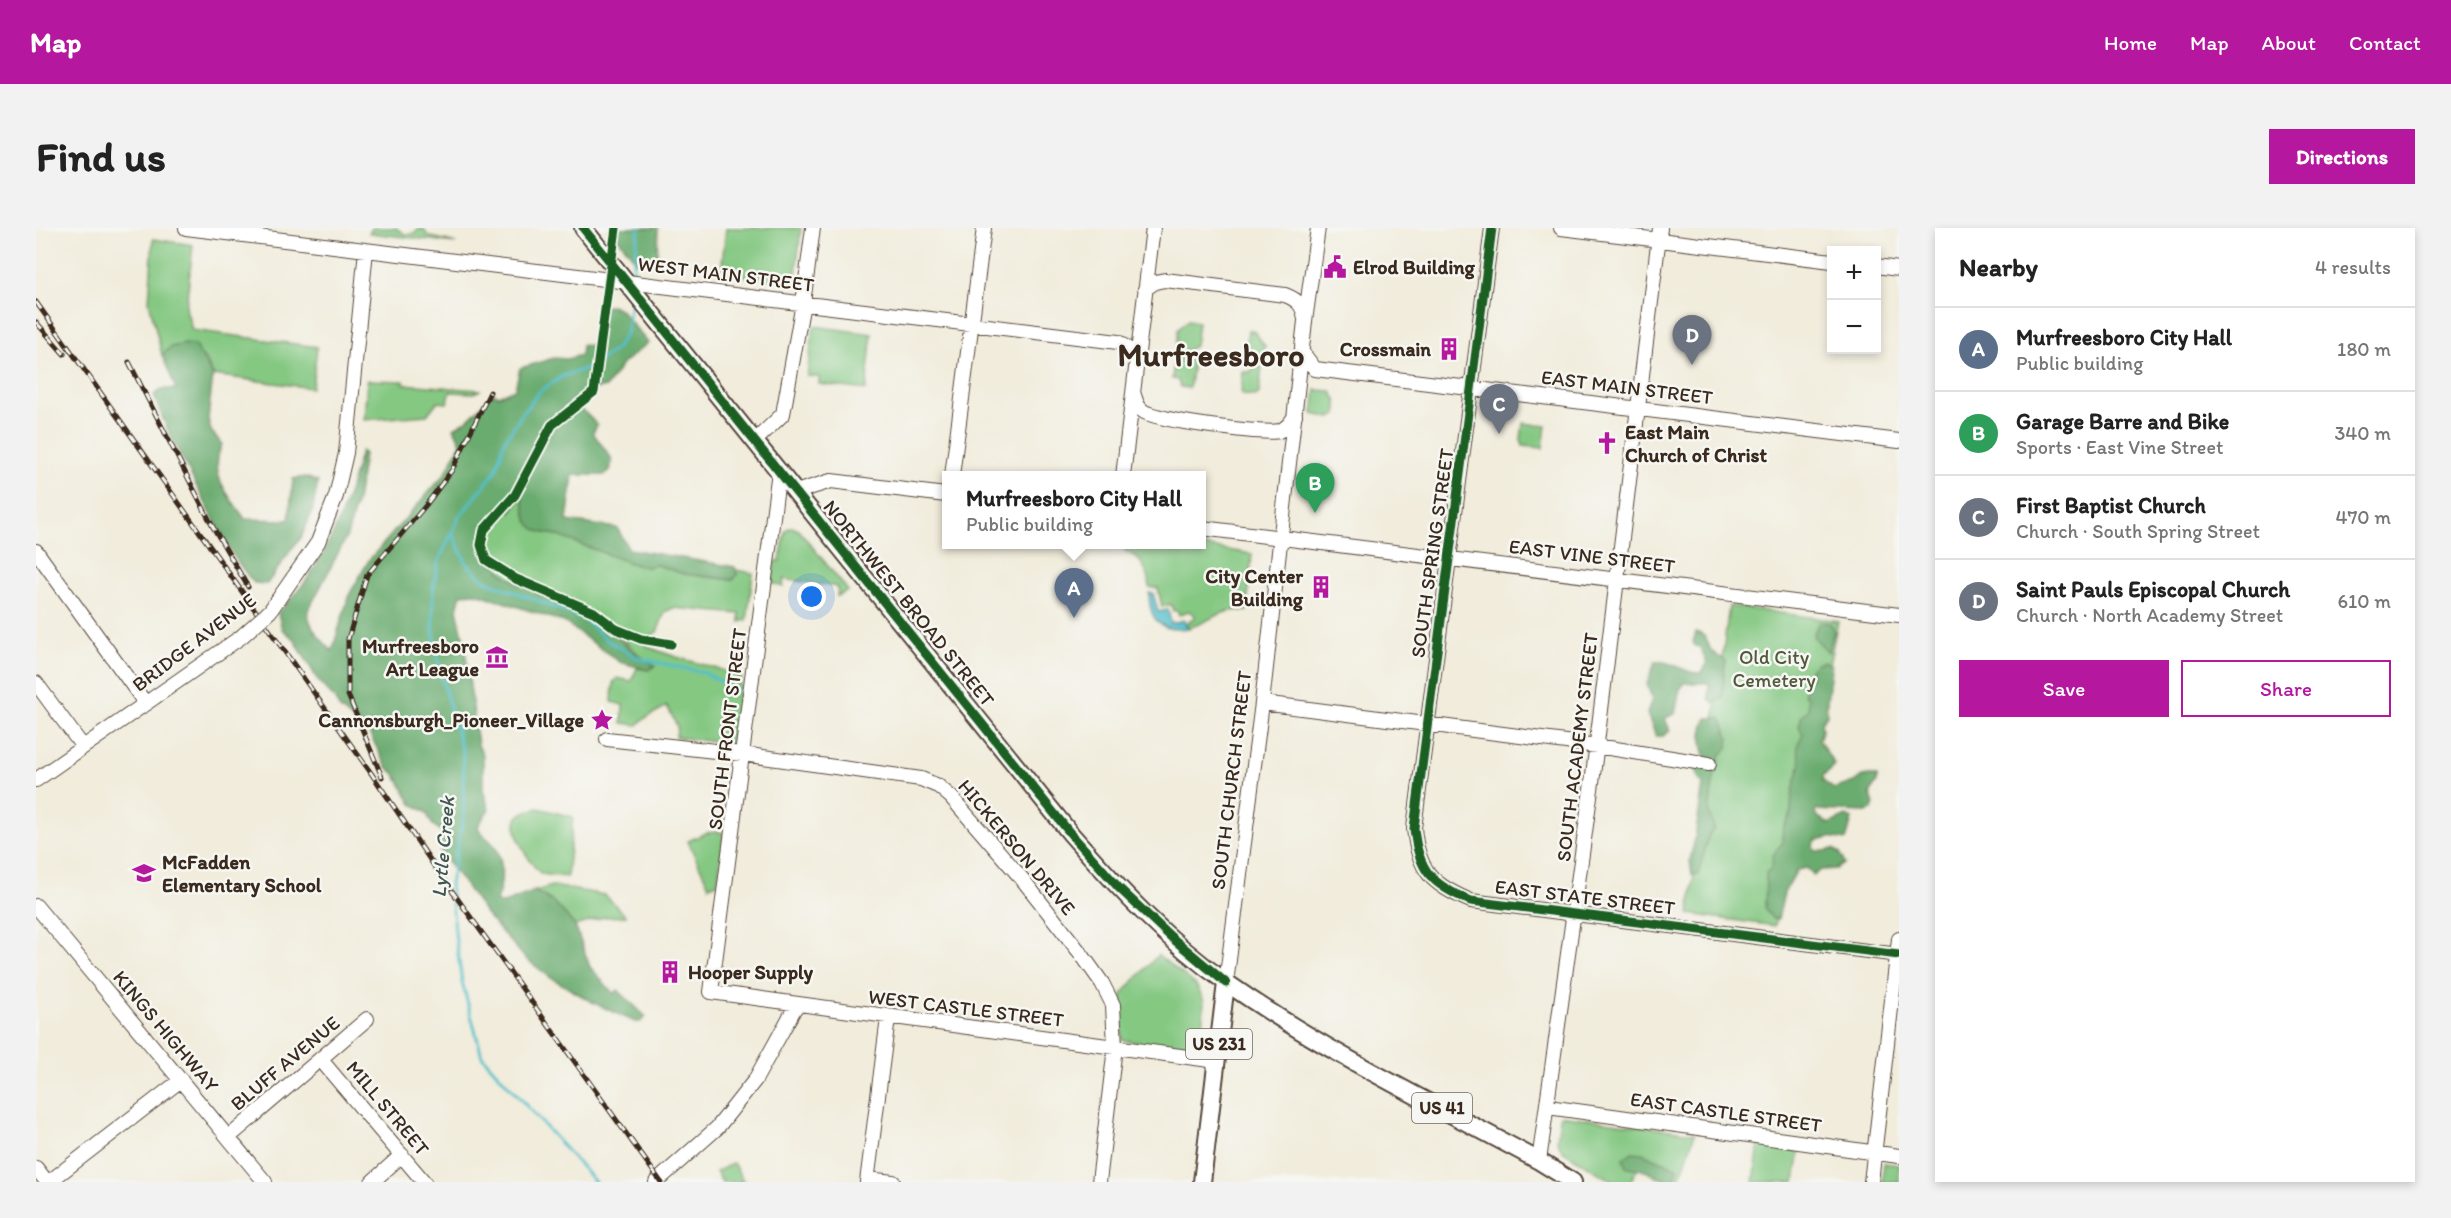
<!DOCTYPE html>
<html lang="en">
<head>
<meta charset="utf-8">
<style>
	:root { --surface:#fff; --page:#f2f2f2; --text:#222; --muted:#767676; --line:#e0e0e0; --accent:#b5179e }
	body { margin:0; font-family:Itim,sans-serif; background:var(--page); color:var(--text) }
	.controls { position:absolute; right:18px; top:18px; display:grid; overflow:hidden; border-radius:0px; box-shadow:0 3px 9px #0003 }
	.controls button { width:54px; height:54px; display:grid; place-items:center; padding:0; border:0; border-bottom:2px solid var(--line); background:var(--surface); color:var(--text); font:30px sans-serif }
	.you { position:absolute; left:776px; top:369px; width:21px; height:21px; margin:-15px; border:4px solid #fff; border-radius:50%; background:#1a73e8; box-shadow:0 0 0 9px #1a73e833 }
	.badge { display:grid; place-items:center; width:39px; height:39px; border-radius:50%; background:var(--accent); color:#fff; font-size:20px; font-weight:700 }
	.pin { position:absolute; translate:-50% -50px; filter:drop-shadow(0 2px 3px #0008) }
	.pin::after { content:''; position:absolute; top:32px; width:21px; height:18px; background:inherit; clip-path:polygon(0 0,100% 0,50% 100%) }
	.popup { position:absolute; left:906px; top:243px; width:264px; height:78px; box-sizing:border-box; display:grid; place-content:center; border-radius:0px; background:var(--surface); filter:drop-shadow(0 2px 4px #0005); font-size:20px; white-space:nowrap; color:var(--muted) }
	.popup b { font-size:22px; color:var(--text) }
	.popup::after { content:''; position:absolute; left:50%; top:100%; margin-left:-12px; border:12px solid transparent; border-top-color:var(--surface) }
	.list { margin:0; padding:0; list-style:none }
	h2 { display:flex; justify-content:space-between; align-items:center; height:78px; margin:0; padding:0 24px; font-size:26px }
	h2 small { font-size:20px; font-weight:400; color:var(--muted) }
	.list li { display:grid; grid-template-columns:39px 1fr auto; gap:18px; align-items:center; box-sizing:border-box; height:84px; padding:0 24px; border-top:2px solid var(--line) }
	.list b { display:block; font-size:22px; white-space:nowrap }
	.list p { margin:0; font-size:20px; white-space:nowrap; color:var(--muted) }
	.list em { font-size:20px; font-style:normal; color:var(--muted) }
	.actions { display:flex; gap:12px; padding:18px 24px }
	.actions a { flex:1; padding:14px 0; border:2px solid var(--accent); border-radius:0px; text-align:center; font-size:21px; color:var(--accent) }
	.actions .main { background:var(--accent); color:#fff }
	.map { position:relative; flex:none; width:1863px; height:954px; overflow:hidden; border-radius:0px }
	header { display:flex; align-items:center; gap:36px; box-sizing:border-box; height:84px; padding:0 30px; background:var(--accent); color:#fff }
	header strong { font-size:28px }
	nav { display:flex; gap:33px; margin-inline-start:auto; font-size:21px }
	.intro { display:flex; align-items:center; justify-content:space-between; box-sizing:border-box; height:144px; padding:0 36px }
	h1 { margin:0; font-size:42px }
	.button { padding:15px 27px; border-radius:0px; background:var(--accent); color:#fff; font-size:21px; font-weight:700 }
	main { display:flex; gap:36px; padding:0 36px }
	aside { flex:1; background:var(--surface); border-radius:0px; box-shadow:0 3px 9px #0003 }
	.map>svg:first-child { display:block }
	.green { fill:#84c882; stroke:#607950; stroke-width:1.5 }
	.forest { fill:#6bac70; stroke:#536b47; stroke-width:1.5 }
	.water { fill:#52bfcb; stroke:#467474; stroke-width:1.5 }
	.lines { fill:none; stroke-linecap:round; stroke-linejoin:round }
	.stream { stroke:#52bfcb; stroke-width:3 }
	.minor-casing { stroke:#56473a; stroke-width:16 }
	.major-casing { stroke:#56473a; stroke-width:20 }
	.minor { stroke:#fff; stroke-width:14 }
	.major { stroke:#fff; stroke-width:16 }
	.rail-casing { stroke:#3b2a1e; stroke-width:5 }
	.rail { stroke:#f6f6f2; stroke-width:3; stroke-dasharray:9; stroke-linecap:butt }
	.minor-bridge-casing { stroke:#56473a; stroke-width:16; stroke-linecap:butt }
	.minor-bridge { stroke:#fff; stroke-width:14 }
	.cycleway-casing { stroke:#f6f6f2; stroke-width:13 }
	.cycleway { stroke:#1b5e20; stroke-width:9 }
	.labels { text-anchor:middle; stroke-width:5; stroke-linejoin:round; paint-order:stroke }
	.shield { fill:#f6f6f2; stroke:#73675e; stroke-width:1.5 }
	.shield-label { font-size:18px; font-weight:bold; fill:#3b2a1e }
	.poi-label { font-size:20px; font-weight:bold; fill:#3b2a1e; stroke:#f6f6f2; text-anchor:start }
	.street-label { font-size:20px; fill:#3b2a1e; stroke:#f6f6f2 }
	.park-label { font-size:20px; fill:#51593c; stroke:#f6f6f2 }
	.water-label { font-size:21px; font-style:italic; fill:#425752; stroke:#f6f6f2 }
	.town-label { font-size:32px; font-weight:bold; fill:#3b2a1e; stroke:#f6f6f2 }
</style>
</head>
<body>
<header>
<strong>Map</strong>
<nav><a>Home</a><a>Map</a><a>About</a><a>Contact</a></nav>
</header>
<div class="intro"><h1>Find us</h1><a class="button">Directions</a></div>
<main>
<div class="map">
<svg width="1863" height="954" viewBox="0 0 1863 954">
	<rect width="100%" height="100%" fill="#f6f6f2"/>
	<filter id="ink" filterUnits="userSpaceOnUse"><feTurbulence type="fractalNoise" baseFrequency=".0167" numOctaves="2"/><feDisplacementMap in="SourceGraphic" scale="12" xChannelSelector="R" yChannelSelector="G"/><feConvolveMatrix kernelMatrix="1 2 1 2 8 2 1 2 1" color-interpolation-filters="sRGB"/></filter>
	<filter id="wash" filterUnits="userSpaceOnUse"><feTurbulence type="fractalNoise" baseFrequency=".008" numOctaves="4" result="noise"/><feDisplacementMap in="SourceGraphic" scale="24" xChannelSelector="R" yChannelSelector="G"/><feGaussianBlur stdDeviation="1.35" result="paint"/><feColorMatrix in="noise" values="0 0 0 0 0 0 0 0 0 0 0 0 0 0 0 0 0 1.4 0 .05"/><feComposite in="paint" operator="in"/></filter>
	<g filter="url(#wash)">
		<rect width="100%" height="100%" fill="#f1ecdb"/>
		<path class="green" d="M336,0H360L369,6H376L384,1H388L392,8L420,15L333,5Z
			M690,0H765L759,54L685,45Z
			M117,11L157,17L150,80L156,102L281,119L276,160L177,147L169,130L135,119L126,127L113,74Z
			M1152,92L1162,94L1159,118L1150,123L1143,121L1140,116L1142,101Z
			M778,98L836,106L830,162L783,156V149L771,148Z
			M1212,102H1217L1229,118L1227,130L1221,129L1217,124L1210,121Z
			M1147,128L1157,134L1154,157L1152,160L1144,159L1142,152L1136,151L1138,132Z
			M1220,138H1226L1223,166L1219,168L1207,167L1205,163L1207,144H1214Z
			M331,152L368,153V156L444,162L439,165L414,164L411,175L401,174L391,187L328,192Z
			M1280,162L1295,163L1301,173V187L1294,190L1277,186Z
			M1487,195L1510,198L1507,220L1487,218L1485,211Z
			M487,264L508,305L517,306L600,337L611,339L621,337L648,346L697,352L701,347L700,342L717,345L711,392L704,394V386L637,380L629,384L621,404L612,409L611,418C640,432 674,436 705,449L696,516L640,509L641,498L631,478L606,492L602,497L586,495L587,477L576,474L577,455L581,450L595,453L601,440L612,442C601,419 572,396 548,385C523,373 466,356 454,330C449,319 450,304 451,293L464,289Z
			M756,299L763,302L812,363L801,368L802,359L748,351L747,359L736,355L739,333H744L749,305L751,301Z
			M1114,316L1128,318L1129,317L1154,316L1216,326L1211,383C1185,379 1175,394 1152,400L1150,395L1159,390L1158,386L1152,383L1143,387L1141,382L1137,383L1135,376L1126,379L1122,360L1113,359C1112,342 1105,329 1089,323L1090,317Z
			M1693,378L1802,393L1739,698L1653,686Z
			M502,580L537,589L531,649L505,646C495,636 470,601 484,587C488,583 496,582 502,580Z
			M681,604L688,605L682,655L673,658L652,613L669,605Z
			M516,658L569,667L590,688L568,689L539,698L517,674L499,663Z
			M1122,727L1160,757L1168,773L1165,812L1159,820L1150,822L1086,812V766Z
			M1524,887L1659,905L1648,939L1641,954H1632L1602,939L1594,954H1577L1526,922L1521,912Z
			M1723,915L1764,921L1759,954H1718Z
			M697,935L708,954H686L680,944Z
			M1848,935L1863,937V954H1846Z"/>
		<path class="forest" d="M574,0H622L621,38L601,34Z
			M575,77L584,81L612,115L587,135L570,159L553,162L534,174L552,187L561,197L557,205L576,231L574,243L568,247H537L531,293L581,300L593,321L699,339L701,347L697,352L648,346L621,337L611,339L600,337L517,306C488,304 490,289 486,266L475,285L451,293L450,306L457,318L453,324C457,356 527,372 552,387C569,396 581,409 596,422C602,427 611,432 619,438L612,442L584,434L528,394L440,365L425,366L421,381L428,413L442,517L447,527V562L453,581L442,598C444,608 451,608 457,616C469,632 467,656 460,673L465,676L499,663L517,674L529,686L539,698L554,739L578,766L582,762L610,789L604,794H599L556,774L515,750L489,730L454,691L405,625L406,604L396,596L390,584L376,576L359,546L351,539L333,505L303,480L298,470L283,454L258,411L246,401L242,385C251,375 261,365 269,354C298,315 312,270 325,223L328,226L321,273L311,308L272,383C272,399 286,412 296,423L313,367L333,332L409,246L425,215L418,200L431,192L458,165L462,168L479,161L484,140L518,130L531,131L545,127L546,117L556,118L561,80Z
			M149,116L159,117L177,147L172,191L175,203L186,216C172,248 192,266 209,291L253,292L257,251L270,249L282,254L276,284L265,310L257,319L231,356L218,355C194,329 180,294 163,263C147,231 129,201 118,167L126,161H140L126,127L135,119Z
			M1783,394L1795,396L1798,403L1792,424L1777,408Z
			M1660,404L1669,408L1675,423L1689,433L1687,470L1678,475L1673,471V455H1649L1644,461L1639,486L1629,490L1634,503L1627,508H1620L1611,486L1616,471L1611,456L1619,434C1640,432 1646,446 1665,445L1671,435L1664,419L1659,418L1657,414Z
			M1788,433L1795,437C1795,450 1789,476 1791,487L1785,494L1786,503L1783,512L1798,536L1794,543L1787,547V553L1798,561L1818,554L1826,548H1841V554L1834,565L1838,576L1836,582L1830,584L1780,582L1779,587L1793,596L1810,588L1816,591L1810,612L1794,609L1780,612L1777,618L1779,623H1789L1797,621C1804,624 1807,628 1808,636L1800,641L1785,642L1778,647L1771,640L1761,642L1748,665L1742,691H1737L1729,682L1730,645L1736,639C1736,628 1738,623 1746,616C1745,604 1748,597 1755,587C1754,568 1759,556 1764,538C1767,530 1761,526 1762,519C1762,515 1765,510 1767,506L1763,498L1766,487L1772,482V470L1768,466L1770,452L1775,449L1774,441L1781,435Z
			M1671,490H1685L1693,510L1691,521L1684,527L1677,554L1673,585L1678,600L1673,607L1662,647H1656L1654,632L1659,611L1667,557L1662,550L1659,541L1670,530C1665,517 1664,503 1671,490Z
			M1596,924L1606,925L1642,940L1638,953C1625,953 1610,939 1590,939L1587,931Z"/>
		<path class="water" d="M1113,365H1117L1122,384L1132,382L1135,395L1148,392L1152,400C1124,405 1113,391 1113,365Z"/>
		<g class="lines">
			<path class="stream" d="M596,49L603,0
				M416,305L431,336L448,352L548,391L572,413L602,430L669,445L702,463
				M559,954L446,828L426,754L420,713L414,656L428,586L427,525L405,448L397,401V362L403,332L424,288L460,243L468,213L487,185L504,163L527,148L555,139L580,121L591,103L595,71"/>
		</g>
	</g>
	<g filter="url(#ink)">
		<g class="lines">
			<g class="minor-casing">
				<path id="minor" d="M150,0L1082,114L1095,123L1102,134
					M1456,0L1378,600C1382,643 1396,657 1435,673L1863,727
					M1525,0L1796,33
					M1840,38L1863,41
					M1109,61L1119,54L1129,52L1249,67C1262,72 1267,77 1269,91
					M1266,124L1279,141L1863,213
					M1098,167C1100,173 1101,179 1107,183C1118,192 1229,207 1243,203C1251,200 1256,194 1259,187
					M719,213L747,186L767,75L777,0
					M743,243L675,764L1181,833
					M916,248L948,0
					M1087,248L1117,0
					M760,264L795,253L910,267
					M1166,300L1863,387
					M0,323L110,476
					M257,350L282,314L300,268L310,225L330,22
					M0,455L47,519
					M1226,475L1561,518L1673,536
					M571,511L706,526L885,551L902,558L915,569L987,652L1046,727L1066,755L1077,777L1079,819L1063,954
					M0,552L205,409
					M0,678L229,954
					M1190,755L1226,475L1269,93L1282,0
					M285,832L388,954
					M1512,879L1863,928
					M193,909L331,791
					M1503,933L1557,547L1624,0
					M0,940L11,954
					M832,951L857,954
					M13,954L145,852
					M336,954L366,927
					M620,954L681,900L719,852L761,776
					M831,954L852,790
					M1835,954L1863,711"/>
			</g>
			<g class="major-casing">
				<path id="major" d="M547,0L1034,605C1081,659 1131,713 1191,755C1289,824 1398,876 1503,933L1537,954
					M1166,954L1190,755"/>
			</g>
			<use href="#minor" class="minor"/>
			<use href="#major" class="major"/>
			<g class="rail-casing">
				<path id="rail" d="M0,74L335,545L403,645L625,954
					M0,94L28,126
					M93,134L177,299L212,359
					M346,549L312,467V411L331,347L390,277L416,242L454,164"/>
			</g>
			<use href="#rail" class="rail"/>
			<g class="minor-bridge-casing">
				<path id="minor-bridge" d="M205,409L234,383L257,350"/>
			</g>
			<use href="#minor-bridge" class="minor-bridge"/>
			<g class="cycleway-casing">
				<path id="cycleway" d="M547,0L1034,605L1083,660L1135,709L1190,755
					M580,0L558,164L516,197L479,267L448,302L445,317L450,332L480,351L558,384L580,401L605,411L635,416
					M1456,0L1378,600C1382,643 1396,657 1435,673L1863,727"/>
			</g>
			<use href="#cycleway" class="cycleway"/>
		</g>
	</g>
	<defs>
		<g id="civic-bare" transform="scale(1.8)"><path d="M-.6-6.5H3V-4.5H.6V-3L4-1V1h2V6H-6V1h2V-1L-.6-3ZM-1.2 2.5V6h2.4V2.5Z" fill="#b5179e" stroke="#f6f6f2" stroke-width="2.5" paint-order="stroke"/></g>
		<g id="building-bare" transform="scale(1.8)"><path d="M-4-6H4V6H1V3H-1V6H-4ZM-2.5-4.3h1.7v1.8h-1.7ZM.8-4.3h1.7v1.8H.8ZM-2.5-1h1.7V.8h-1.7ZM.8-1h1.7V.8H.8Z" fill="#b5179e" stroke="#f6f6f2" stroke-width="2.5" paint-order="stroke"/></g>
		<g id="church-bare" transform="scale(1.8)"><path d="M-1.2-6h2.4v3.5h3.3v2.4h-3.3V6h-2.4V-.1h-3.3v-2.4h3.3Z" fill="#b5179e" stroke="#f6f6f2" stroke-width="2.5" paint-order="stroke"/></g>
		<g id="museum-bare" transform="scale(1.8)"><path d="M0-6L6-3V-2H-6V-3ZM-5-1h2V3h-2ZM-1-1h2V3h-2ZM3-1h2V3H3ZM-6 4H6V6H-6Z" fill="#b5179e" stroke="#f6f6f2" stroke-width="2.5" paint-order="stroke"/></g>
		<g id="sight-bare" transform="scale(1.8)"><path d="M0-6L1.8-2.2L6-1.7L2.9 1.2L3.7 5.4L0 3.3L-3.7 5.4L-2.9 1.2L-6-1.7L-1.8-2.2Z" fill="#b5179e" stroke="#f6f6f2" stroke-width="2.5" paint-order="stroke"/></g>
		<g id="school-bare" transform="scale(1.8)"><path d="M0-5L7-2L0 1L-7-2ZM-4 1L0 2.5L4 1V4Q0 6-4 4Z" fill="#b5179e" stroke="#f6f6f2" stroke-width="2.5" paint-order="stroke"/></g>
	</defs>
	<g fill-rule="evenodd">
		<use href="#civic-bare" x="1299" y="39"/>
		<use href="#building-bare" x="1413" y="121"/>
		<use href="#church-bare" x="1571" y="215"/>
		<use href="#building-bare" x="1285" y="359"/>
		<use href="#museum-bare" x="461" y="429"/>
		<use href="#sight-bare" x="566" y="492"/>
		<use href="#school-bare" x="108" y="645"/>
		<use href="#building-bare" x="634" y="744"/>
	</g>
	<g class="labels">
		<g class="shield">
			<rect x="1150" y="801" width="66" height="30" rx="4.5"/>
			<rect x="1376" y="865" width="60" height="30" rx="4.5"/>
		</g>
		<g class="shield-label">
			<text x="1183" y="822">US 231</text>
			<text x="1406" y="886">US 41</text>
		</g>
		<g class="poi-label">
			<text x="1317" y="46">Elrod Building</text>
			<text x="1395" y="128" text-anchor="end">Crossmain</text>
			<text x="1589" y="211">East Main<tspan x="1589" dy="23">Church of Christ</tspan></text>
			<text x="1267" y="355" text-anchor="end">City Center<tspan x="1267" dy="23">Building</tspan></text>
			<text x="443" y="425" text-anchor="end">Murfreesboro<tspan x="443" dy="23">Art League</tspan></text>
			<text x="548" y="499" text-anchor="end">Cannonsburgh_Pioneer_Village</text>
			<text x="126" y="641">McFadden<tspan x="126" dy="23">Elementary School</tspan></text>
			<text x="652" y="751">Hooper Supply</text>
		</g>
		<g class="street-label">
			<text transform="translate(690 46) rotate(7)" y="7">WEST MAIN STREET</text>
			<text transform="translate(1591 159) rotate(7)" y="7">EAST MAIN STREET</text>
			<text transform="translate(1396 325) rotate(-82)" y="7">SOUTH SPRING STREET</text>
			<text transform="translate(1556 328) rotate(7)" y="7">EAST VINE STREET</text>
			<text transform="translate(873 375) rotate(51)" y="7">NORTHWEST BROAD STREET</text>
			<text transform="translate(158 414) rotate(-37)" y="7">BRIDGE AVENUE</text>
			<text transform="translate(691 501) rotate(-83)" y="7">SOUTH FRONT STREET</text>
			<text transform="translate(1541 519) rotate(-83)" y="7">SOUTH ACADEMY STREET</text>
			<text transform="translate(1195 552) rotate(-83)" y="7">SOUTH CHURCH STREET</text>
			<text transform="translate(981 619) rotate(50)" y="7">HICKERSON DRIVE</text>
			<text transform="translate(1549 669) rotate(7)" y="7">EAST STATE STREET</text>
			<text transform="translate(930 780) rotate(7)" y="7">WEST CASTLE STREET</text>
			<text transform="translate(130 803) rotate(50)" y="7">KINGS HIGHWAY</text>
			<text transform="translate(249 835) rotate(-40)" y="7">BLUFF AVENUE</text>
			<text transform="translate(352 880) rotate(50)" y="7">MILL STREET</text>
			<text transform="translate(1690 884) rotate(8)" y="7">EAST CASTLE STREET</text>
		</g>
		<g class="park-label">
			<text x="1738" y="436">Old City<tspan x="1738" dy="23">Cemetery</tspan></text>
		</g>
		<g class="water-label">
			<text transform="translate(407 619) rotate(-85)" y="7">Lytle Creek</text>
		</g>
		<g class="town-label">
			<text x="1175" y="138">Murfreesboro</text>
		</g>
	</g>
</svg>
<div class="controls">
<button>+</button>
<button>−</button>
</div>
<div class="you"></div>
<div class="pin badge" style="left:1038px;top:390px;background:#5c6f8a">A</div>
<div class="popup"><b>Murfreesboro City Hall</b>Public building</div>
<div class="pin badge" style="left:1279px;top:285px;background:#2e9e5b">B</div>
<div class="pin badge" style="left:1463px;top:206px;background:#6b7280">C</div>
<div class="pin badge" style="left:1656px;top:137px;background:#6b7280">D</div>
</div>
<aside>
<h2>Nearby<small>4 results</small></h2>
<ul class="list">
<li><span class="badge" style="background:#5c6f8a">A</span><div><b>Murfreesboro City Hall</b><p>Public building</p></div><em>180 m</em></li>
<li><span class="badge" style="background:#2e9e5b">B</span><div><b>Garage Barre and Bike</b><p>Sports · East Vine Street</p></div><em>340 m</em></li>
<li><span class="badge" style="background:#6b7280">C</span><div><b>First Baptist Church</b><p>Church · South Spring Street</p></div><em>470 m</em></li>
<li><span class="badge" style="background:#6b7280">D</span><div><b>Saint Pauls Episcopal Church</b><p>Church · North Academy Street</p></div><em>610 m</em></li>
</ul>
<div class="actions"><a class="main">Save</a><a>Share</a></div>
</aside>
</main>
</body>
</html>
